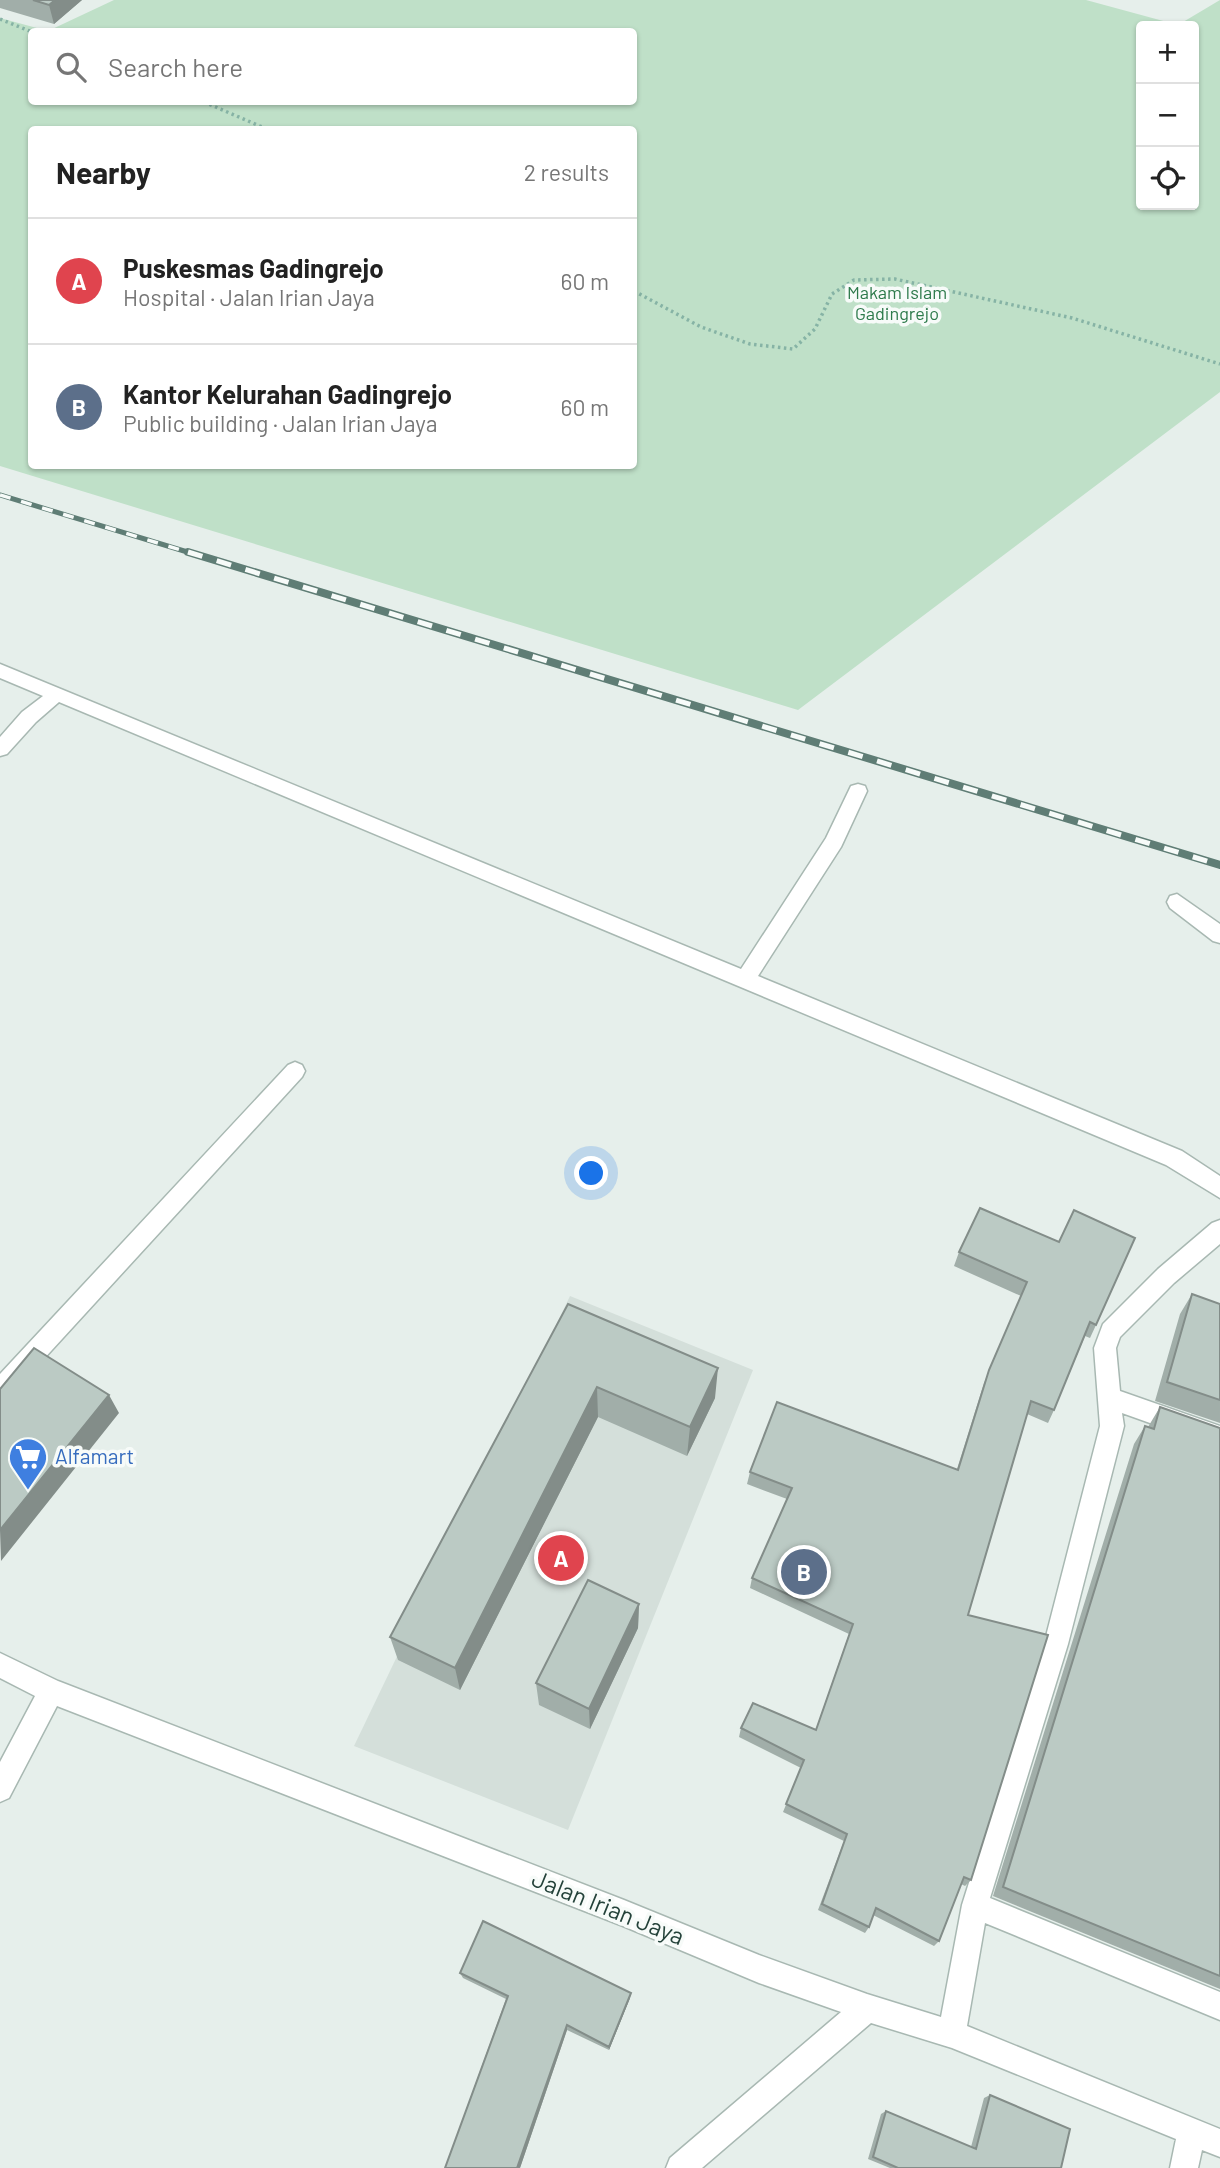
<!DOCTYPE html>
<html lang="en">
<head>
<meta charset="utf-8">
<style>
	:root { --surface:#fff; --page:#f2f2f2; --text:#222; --muted:#767676; --line:#e0e0e0; --accent:#ea580c }
	body { margin:0; font-family:Barlow,sans-serif; background:var(--page); color:var(--text) }
	.controls { position:absolute; right:21px; top:21px; display:grid; overflow:hidden; border-radius:7px; box-shadow:0 2px 5px #0004 }
	.controls button { width:63px; height:63px; display:grid; place-items:center; padding:0; border:0; border-bottom:2px solid var(--line); background:var(--surface); color:var(--text); font:35px sans-serif }
	.you { position:absolute; left:592px; top:1174px; width:24px; height:24px; margin:-18px; border:5px solid #fff; border-radius:50%; background:#1a73e8; box-shadow:0 0 0 10px #1a73e833 }
	.badge { display:grid; place-items:center; width:46px; height:46px; border-radius:50%; background:var(--accent); color:#fff; font-size:23px; font-weight:700 }
	.pin { position:absolute; translate:-50% -50%; border:4px solid #fff; box-shadow:0 2px 7px #0006 }
	.list { margin:0; padding:0; list-style:none }
	h2 { display:flex; justify-content:space-between; align-items:center; height:91px; margin:0; padding:0 28px; font-size:30px }
	h2 small { font-size:23px; font-weight:400; color:var(--muted) }
	.list li { display:grid; grid-template-columns:46px 1fr auto; gap:21px; align-items:center; box-sizing:border-box; height:126px; padding:0 28px; border-top:2px solid var(--line) }
	.list b { display:block; font-size:26px; white-space:nowrap }
	.list p { margin:0; font-size:23px; white-space:nowrap; color:var(--muted) }
	.list em { font-size:23px; font-style:normal; color:var(--muted) }
	.icon { flex:none; width:38px; height:38px; fill:none; stroke:currentColor; stroke-width:2; stroke-linecap:round; stroke-linejoin:round }
	.map { position:relative; flex:none; width:1220px; height:2168px; overflow:hidden }
	.search { position:absolute; background:var(--surface); box-shadow:0 2px 5px #0004; left:28px; top:28px; width:609px; height:77px; display:flex; align-items:center; gap:18px; box-sizing:border-box; padding:0 24px; border-radius:7px; color:var(--muted); font-size:26px }
	.panel { position:absolute; background:var(--surface); box-shadow:0 2px 5px #0004; left:28px; top:126px; width:609px; height:343px; border-radius:7px }
	.map>svg:first-child { display:block }
	.built { fill:#d4dfda }
	.green { fill:#bfe0c8; fill-rule:evenodd }
	.lines { fill:none; stroke-linecap:round; stroke-linejoin:round }
	.minor-casing { stroke:#a8b8b2; stroke-width:3 }
	.path { stroke:#86b3a5; stroke-width:3.5; stroke-dasharray:2.5 3.5; stroke-linecap:butt }
	.minor { fill:#fff; fill-rule:evenodd }
	.rail-far1-casing { stroke:#5f7d75; stroke-width:5 }
	.rail-casing { stroke:#5f7d75; stroke-width:8 }
	.rail-far1 { stroke:#f7fbf9; stroke-width:3.5; stroke-dasharray:11; stroke-linecap:butt }
	.rail { stroke:#f7fbf9; stroke-width:5; stroke-dasharray:15; stroke-linecap:butt }
	.wall { fill:#a1aea9 }
	.shaded-wall { fill:#838d89 }
	.building { fill:#bbcac4; stroke:#838d89; stroke-width:2 }
	.labels { text-anchor:middle; stroke-width:7; stroke-linejoin:round; paint-order:stroke }
	.far-park-label { font-size:18px; fill:#2d7a4b; stroke:#f7fbf9 }
	.shop-label { font-size:21px; fill:#366cbe; stroke:#f7fbf9; text-anchor:start }
	.near-street-label { font-size:24px; fill:#24423a; stroke:#f7fbf9 }
</style>
</head>
<body>
<div class="map">
<svg width="1220" height="2168" viewBox="0 0 1220 2168">
	<rect width="100%" height="100%" fill="#e6efeb"/>
	<path class="built" d="M570,1296L753,1370L568,1830L354,1746Z"/>
	<path class="green" d="M114,0H1086L1178,25L1220,0V392L798,710L0,466V18L48,31ZM1141,26H1194V205H1141ZM32,32H634V102H32ZM32,130H634V466H32Z"/>
	<g class="lines">
		<g class="minor-casing">
			<path id="minor" d="M0,664L741,969L826,838L851,786L858,784L865,786L867,791L841,847L758,976L1182,1151L1220,1176V1198L1166,1165L59,702L36,722L7,754L0,756V737L22,712L43,696L0,678Z
				M1177,894L1220,924V943L1213,941L1170,908L1167,902L1170,896Z
				M295,1062L302,1065L305,1071L302,1077L8,1398L0,1401V1374L288,1065Z
				M1220,1220V1244L1174,1283L1120,1337L1116,1348L1120,1391L1220,1426V1448L1122,1413L1124,1426L1068,1644L990,1898L1220,1992V2020L985,1923L967,2026L1220,2129V2157L1202,2150L1198,2168H1170L1176,2139L952,2048L871,2023L702,2168H666L670,2158L841,2012L759,1983L623,1926L57,1706L9,1798L0,1802V1762L35,1696L0,1678V1653L58,1681L624,1900L759,1955L867,1994L941,2017L962,1905L1044,1644L1100,1426L1094,1348L1103,1324L1158,1269L1212,1223Z"/>
		</g>
		<path class="path" d="M0,19L32,32
			M204,102L269,130
			M634,291L701,327L750,344L793,349L815,329L832,294L854,280L895,279L1072,318L1220,364"/>
		<use href="#minor" class="minor"/>
		<g class="rail-far1-casing">
			<path id="rail-far1" d="M0,495L194,554"/>
		</g>
		<g class="rail-casing">
			<path id="rail" d="M188,552L1220,865"/>
		</g>
		<use href="#rail-far1" class="rail-far1"/>
		<use href="#rail" class="rail"/>
	</g>
	<path class="wall" d="M0,0H82L54,24L0,8Z
		M980,1208L1096,1325L1090,1338L1085,1336L1054,1410L1048,1423L1027,1414L968,1615L971,1880L965,1886L961,1884L939,1941L934,1946L873,1915L869,1927L865,1933L818,1910L844,1841L783,1812L801,1768L739,1737L741,1728L816,1729L849,1634L750,1588L752,1578L787,1499L747,1484L750,1472L957,1469L984,1383L1021,1296L954,1266L959,1252Z
		M1192,1294L1220,1304V1423L1155,1401L1180,1314Z
		M568,1304L715,1398L687,1456L598,1417L460,1690L398,1660L390,1637Z
		M1160,1407L1220,1428V1989L993,1896L1134,1444L1145,1426L1148,1427Z
		M639,1604L638,1628L590,1729L539,1705L536,1683Z
		M460,1973L630,1998L609,2050L567,2030L520,2168H445L506,1999L463,1978Z
		M990,2095L1061,2168H890L868,2159L881,2114L886,2111L971,2147L984,2098Z"/>
	<path class="shaded-wall" d="M55,0H82L54,24L49,5Z
		M718,1368L715,1398L687,1456L690,1427Z
		M597,1387L598,1417L460,1690L455,1668Z
		M109,1395L119,1413L1,1561L0,1530Z
		M639,1604L638,1628L590,1729L589,1709Z
		M631,1993L630,1998L609,2050V2047Z
		M567,2025V2030L520,2168H517Z"/>
	<path class="building" d="M33,0H55L49,5Z
		M980,1208L1059,1242L1074,1210L1135,1238L1096,1325L1090,1322L1054,1410L1031,1401L968,1615L1048,1635L971,1880L964,1877L939,1941L876,1908L869,1927L822,1904L847,1834L786,1804L804,1760L741,1728L753,1703L816,1730L853,1624L752,1578L792,1488L750,1472L777,1402L958,1470L989,1370L1027,1282L959,1252Z
		M1192,1294L1220,1304V1400L1167,1382Z
		M568,1304L718,1368L690,1427L597,1387L455,1668L390,1637Z
		M34,1348L109,1395L0,1530V1389Z
		M1160,1407L1220,1428V1976L1003,1887L1145,1426L1154,1429Z
		M588,1580L639,1604L589,1709L536,1683Z
		M483,1921L631,1993L609,2047L567,2025L517,2168H445L508,1996L460,1973Z
		M990,2095L1070,2129L1061,2168H898L873,2157L886,2111L976,2149Z"/>
	<defs>
		<g id="supermarket-pin" transform="scale(2.0125)"><path d="M0 17L-7.5 6A9.5 9.5 0 1 1 7.5 6Z" fill="#3f7fe0" stroke="#f7fbf9"/><path d="M-6-5.5h2.5l.6 2H6L4.5 2H-2.5L-4.4-4H-6ZM-1.5 3.2a1.3 1.3 0 1 0 .1 0ZM3 3.2a1.3 1.3 0 1 0 .1 0Z" fill="#fff"/></g>
	</defs>
	<g fill-rule="evenodd">
		<use href="#supermarket-pin" x="28" y="1457"/>
	</g>
	<g class="labels">
		<g class="far-park-label">
			<text x="897" y="299">Makam Islam<tspan x="897" dy="21">Gadingrejo</tspan></text>
		</g>
		<g class="shop-label">
			<text x="55" y="1464">Alfamart</text>
		</g>
		<g class="near-street-label">
			<text transform="translate(608 1908) rotate(22)" y="8">Jalan Irian Jaya</text>
		</g>
	</g>
</svg>
<div class="controls">
<button>+</button>
<button>−</button>
<button><svg class="icon" aria-label="locate" viewBox="0 0 24 24"><circle cx="12" cy="12" r="6"/><path d="M12 2v4M12 18v4M2 12h4M18 12h4"/></svg></button>
</div>
<div class="you"></div>
<div class="pin badge" style="left:561px;top:1558px;background:#e0444e">A</div>
<div class="pin badge" style="left:804px;top:1572px;background:#5c6f8a">B</div>
<div class="search"><svg class="icon" aria-label="search" viewBox="0 0 24 24"><circle cx="10" cy="10" r="6"/><path d="M15 15l6 6"/></svg>Search here</div>
<section class="panel">
<h2>Nearby<small>2 results</small></h2>
<ul class="list">
<li><span class="badge" style="background:#e0444e">A</span><div><b>Puskesmas Gadingrejo</b><p>Hospital · Jalan Irian Jaya</p></div><em>60 m</em></li>
<li><span class="badge" style="background:#5c6f8a">B</span><div><b>Kantor Kelurahan Gadingrejo</b><p>Public building · Jalan Irian Jaya</p></div><em>60 m</em></li>
</ul>
</section>
</div>
</body>
</html>
